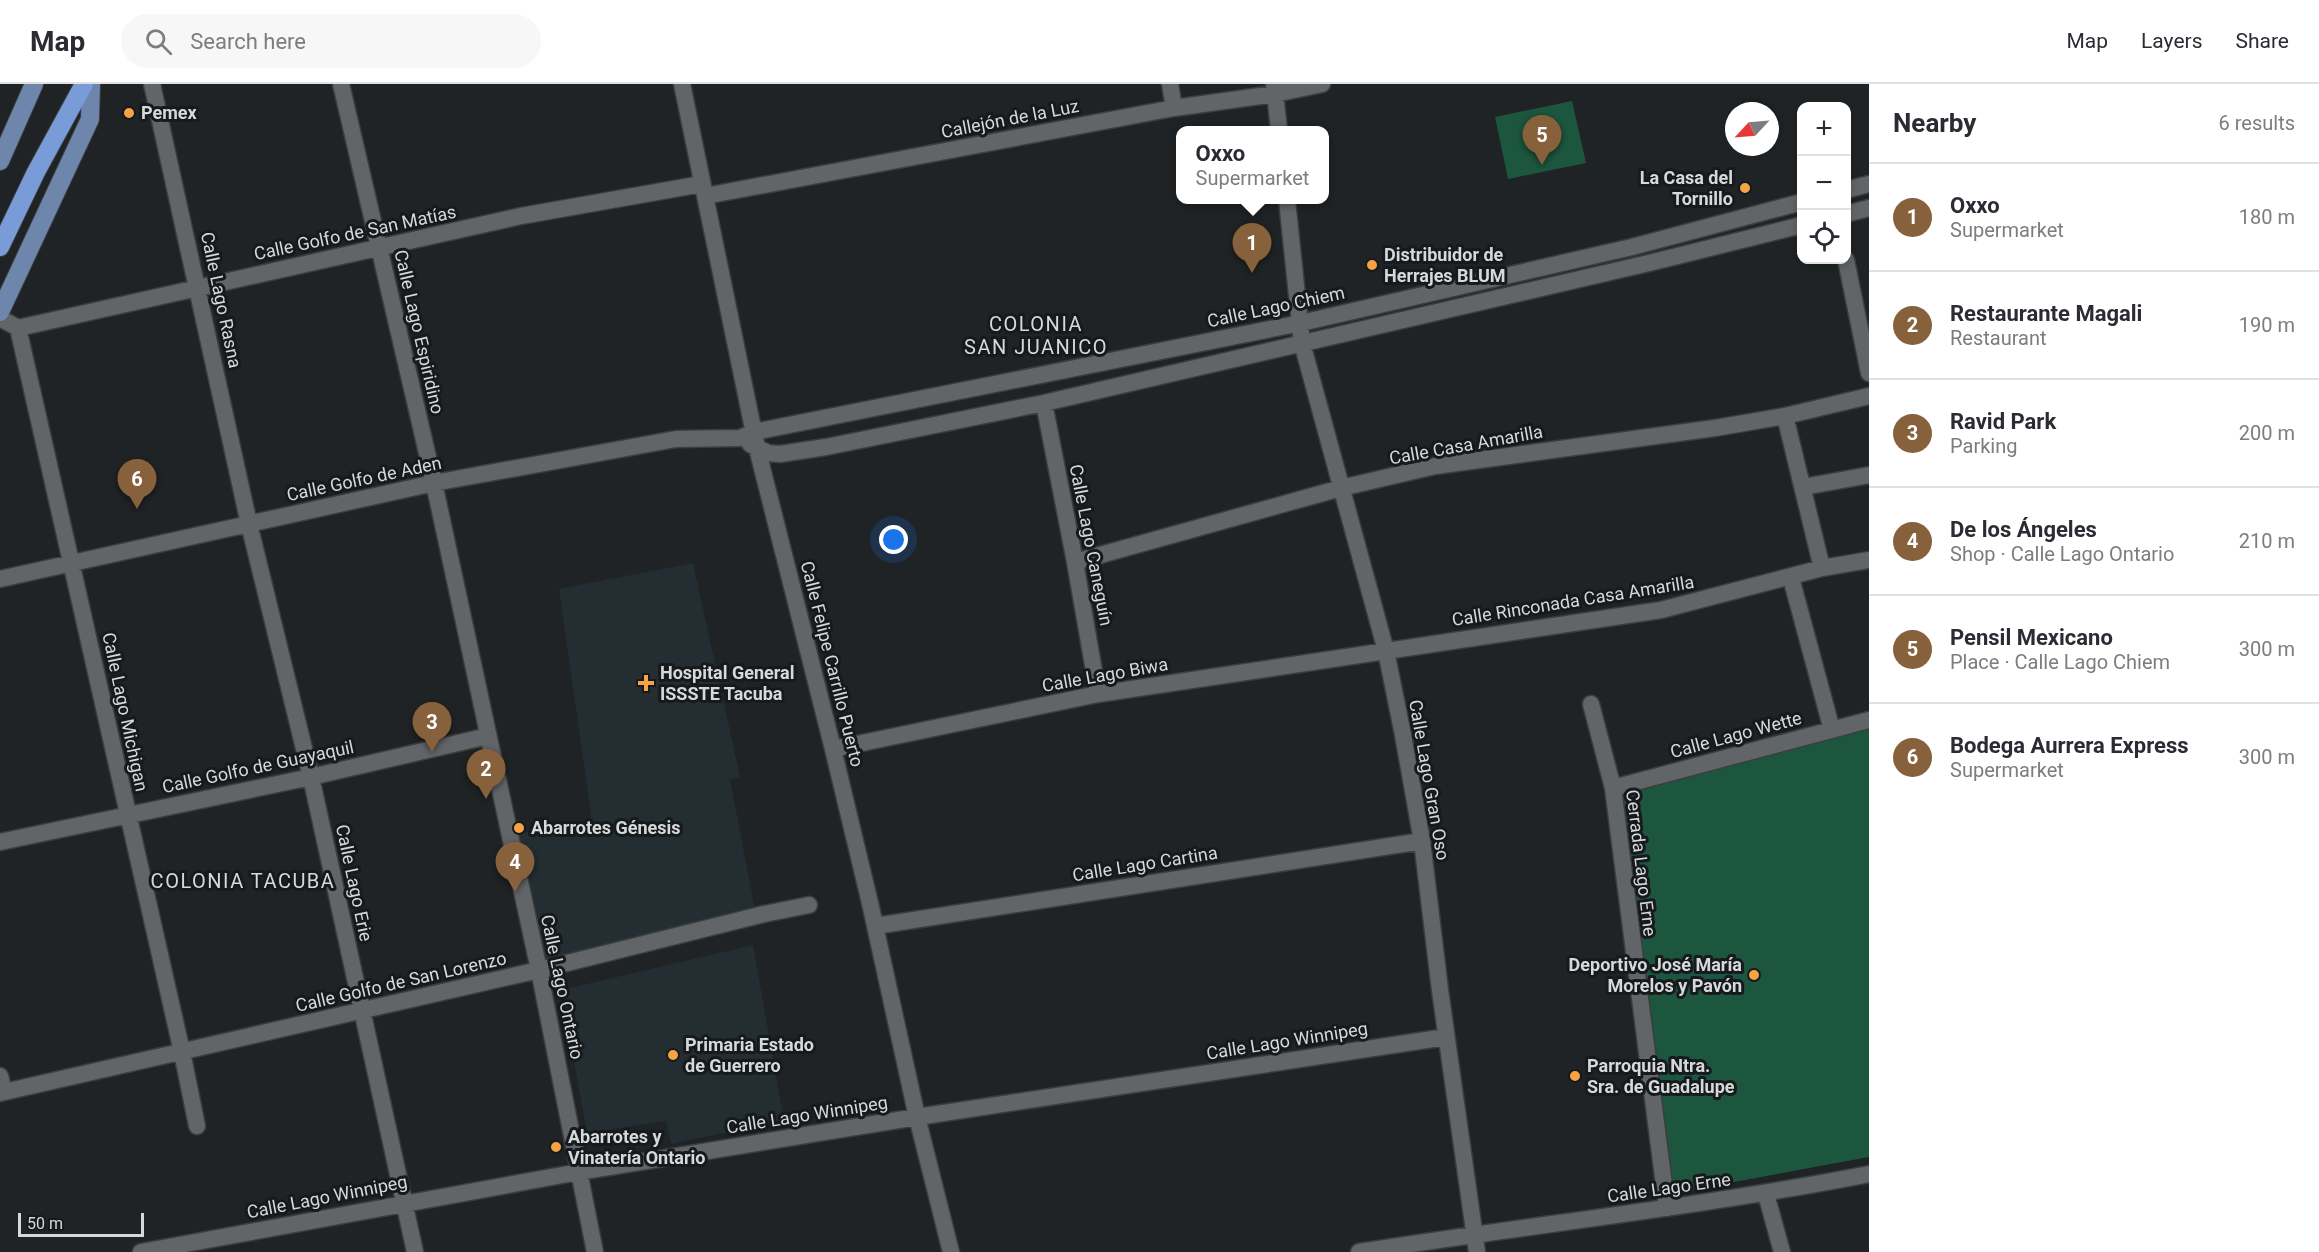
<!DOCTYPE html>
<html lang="en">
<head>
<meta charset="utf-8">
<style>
	:root { --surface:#fff; --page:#f7f7f7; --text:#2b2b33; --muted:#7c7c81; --line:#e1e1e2; --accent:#86613b }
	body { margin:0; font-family:Roboto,sans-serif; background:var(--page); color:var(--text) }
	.controls { position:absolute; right:18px; top:18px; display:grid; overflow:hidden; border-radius:12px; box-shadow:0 3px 9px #0003 }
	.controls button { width:54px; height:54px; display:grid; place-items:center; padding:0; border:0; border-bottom:2px solid var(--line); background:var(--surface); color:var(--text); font:30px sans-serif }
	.compass { position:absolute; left:1725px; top:18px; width:54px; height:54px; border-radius:50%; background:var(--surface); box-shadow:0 3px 9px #0003; rotate:244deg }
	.scale { position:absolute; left:18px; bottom:15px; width:126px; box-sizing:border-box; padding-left:6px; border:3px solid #d6d9da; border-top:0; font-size:16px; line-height:21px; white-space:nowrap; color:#d6d9da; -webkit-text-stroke:4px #171a1c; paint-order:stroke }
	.you { position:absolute; left:894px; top:456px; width:21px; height:21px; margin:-15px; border:4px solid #fff; border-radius:50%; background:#1a73e8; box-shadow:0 0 0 9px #1a73e833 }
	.badge { display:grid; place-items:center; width:39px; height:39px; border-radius:50%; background:var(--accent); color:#fff; font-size:20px; font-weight:700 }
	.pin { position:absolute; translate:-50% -50px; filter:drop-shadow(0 2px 3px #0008) }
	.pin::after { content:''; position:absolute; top:32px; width:21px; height:18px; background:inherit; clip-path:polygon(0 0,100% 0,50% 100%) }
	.popup { position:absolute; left:1176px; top:42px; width:153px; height:78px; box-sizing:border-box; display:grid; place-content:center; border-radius:12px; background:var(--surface); filter:drop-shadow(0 2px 4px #0005); font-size:20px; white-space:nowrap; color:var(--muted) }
	.popup b { font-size:22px; color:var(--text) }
	.popup::after { content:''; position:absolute; left:50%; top:100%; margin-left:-12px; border:12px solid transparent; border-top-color:var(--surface) }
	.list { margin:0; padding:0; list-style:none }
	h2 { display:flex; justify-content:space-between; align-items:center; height:78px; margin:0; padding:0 24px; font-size:26px }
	h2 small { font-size:20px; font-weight:400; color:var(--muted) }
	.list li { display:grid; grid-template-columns:39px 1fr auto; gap:18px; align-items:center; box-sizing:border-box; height:108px; padding:0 24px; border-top:2px solid var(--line) }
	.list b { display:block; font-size:22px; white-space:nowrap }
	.list p { margin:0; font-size:20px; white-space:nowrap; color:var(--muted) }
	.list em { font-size:20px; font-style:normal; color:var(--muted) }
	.icon { flex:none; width:33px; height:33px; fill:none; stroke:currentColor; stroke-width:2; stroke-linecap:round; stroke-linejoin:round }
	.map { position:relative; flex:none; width:1869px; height:1168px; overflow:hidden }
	header { display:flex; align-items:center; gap:36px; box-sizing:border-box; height:84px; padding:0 30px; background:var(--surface); border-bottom:2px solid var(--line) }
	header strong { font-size:28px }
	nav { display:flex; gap:33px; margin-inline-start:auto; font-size:21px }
	.search { width:420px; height:54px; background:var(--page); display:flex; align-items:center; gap:15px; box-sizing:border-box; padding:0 21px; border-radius:33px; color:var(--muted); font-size:22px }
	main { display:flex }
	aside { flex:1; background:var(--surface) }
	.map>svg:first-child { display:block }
	.built { fill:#232d32 }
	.green { fill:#1d563f }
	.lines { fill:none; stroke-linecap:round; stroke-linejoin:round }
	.minor-casing { stroke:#3b3e3f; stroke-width:19 }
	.major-casing { stroke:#3b3e3f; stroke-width:20 }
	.highway-casing { stroke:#3b3e3f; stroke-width:20 }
	.minor { stroke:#616568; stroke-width:16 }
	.major { stroke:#6f86ac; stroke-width:18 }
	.highway { stroke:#799cd9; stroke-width:18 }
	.poi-dot { fill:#f5a345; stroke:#171a1c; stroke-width:2 }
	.labels { text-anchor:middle; stroke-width:6; stroke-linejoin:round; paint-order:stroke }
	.poi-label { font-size:18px; font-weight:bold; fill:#d6d9da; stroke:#171a1c; text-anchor:start }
	.street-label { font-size:18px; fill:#d6d9da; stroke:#171a1c }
	.neighbourhood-label { font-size:20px; letter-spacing:1.5px; fill:#d6d9da; stroke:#171a1c }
</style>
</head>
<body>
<header>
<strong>Map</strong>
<div class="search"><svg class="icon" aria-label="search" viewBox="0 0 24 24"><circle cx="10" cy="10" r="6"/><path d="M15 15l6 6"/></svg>Search here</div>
<nav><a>Map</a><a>Layers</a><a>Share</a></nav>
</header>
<main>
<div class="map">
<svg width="1869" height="1168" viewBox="0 0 1869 1168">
	<rect width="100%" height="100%" fill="#202325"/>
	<path class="built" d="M693,479L740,693L730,695L755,826L545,876L518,749L592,737L559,505Z
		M753,861L784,1037L671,1060L666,1037L587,1049L561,906Z"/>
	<path class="green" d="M1572,17L1586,79L1508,95L1495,33Z
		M1869,639V1073L1669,1110L1615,708Z"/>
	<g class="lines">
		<g class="minor-casing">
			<path id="minor" d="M152,0L249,440L311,693L415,1168
				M341,0L434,399L539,886L595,1168
				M682,0L757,364L833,665L870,819L917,1033L951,1168
				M1170,0L1174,24
				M1274,0L1279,46
				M1846,106L1869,100
				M705,112L1174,24L1275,10L1322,0
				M1287,116L1302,259L1386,567L1403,651L1422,757L1440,906L1477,1168
				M1846,130L1869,124
				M1846,176L1869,289
				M0,234L18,244L182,968L197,1042
				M18,244L521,132L702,100
				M1044,319L1075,478L1098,610
				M1785,332L1822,484
				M750,360L768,369L780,370L826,363L1044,319L1649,179L1802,141
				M1803,403L1869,391
				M1075,478L1341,404L1435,382L1715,344L1785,332L1869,312
				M1791,494L1832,646
				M0,495L434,399L676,355L740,354L754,348L1301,239L1632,163L1802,118
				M1591,620L1613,704L1667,1124
				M833,665L1098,610L1661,526L1822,484L1869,476
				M1613,704L1869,636
				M0,758L311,693L488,652
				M875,842L1422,757
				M0,992L4,1008
				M0,1009L539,886L764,830L809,821
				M1766,1110L1782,1168
				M141,1168L579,1088L917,1033L1446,953
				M1359,1168C1529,1141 1700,1123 1869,1090"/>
		</g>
		<g class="major-casing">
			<path id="major" d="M0,77L34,0
				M0,228L90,35L91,0"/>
		</g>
		<g class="highway-casing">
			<path id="highway" d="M0,163L36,88L84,0"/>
		</g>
		<use href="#minor" class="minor"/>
		<use href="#major" class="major"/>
		<use href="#highway" class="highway"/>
	</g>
	<g class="poi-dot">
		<circle cx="129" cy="29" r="6"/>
		<circle cx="1745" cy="104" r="6"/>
		<circle cx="1372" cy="181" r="6"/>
		<path d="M643 590h6v6h6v6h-6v6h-6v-6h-6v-6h6z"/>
		<circle cx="519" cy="744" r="6"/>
		<circle cx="1754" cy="891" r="6"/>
		<circle cx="673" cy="971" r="6"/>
		<circle cx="1575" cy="992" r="6"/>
		<circle cx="556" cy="1063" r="6"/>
	</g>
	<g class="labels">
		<g class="poi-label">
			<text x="141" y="35">Pemex</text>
			<text x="1733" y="100" text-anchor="end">La Casa del<tspan x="1733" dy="21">Tornillo</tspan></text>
			<text x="1384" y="177">Distribuidor de<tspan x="1384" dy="21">Herrajes BLUM</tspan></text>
			<text x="660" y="595">Hospital General<tspan x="660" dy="21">ISSSTE Tacuba</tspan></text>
			<text x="531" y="750">Abarrotes Génesis</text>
			<text x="1742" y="887" text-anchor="end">Deportivo José María<tspan x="1742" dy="21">Morelos y Pavón</tspan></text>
			<text x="685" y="967">Primaria Estado<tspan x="685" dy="21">de Guerrero</tspan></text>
			<text x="1587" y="988">Parroquia Ntra.<tspan x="1587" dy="21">Sra. de Guadalupe</tspan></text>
			<text x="568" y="1059">Abarrotes y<tspan x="568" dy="21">Vinatería Ontario</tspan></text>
		</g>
		<g class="street-label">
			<text transform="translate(1010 35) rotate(-11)" y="6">Callejón de la Luz</text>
			<text transform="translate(355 149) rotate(-12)" y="6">Calle Golfo de San Matías</text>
			<text transform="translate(221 216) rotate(78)" y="6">Calle Lago Rasna</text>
			<text transform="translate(1276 223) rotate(-12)" y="6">Calle Lago Chiem</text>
			<text transform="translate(419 248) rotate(77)" y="6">Calle Lago Espiridino</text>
			<text transform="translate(1466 361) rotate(-10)" y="6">Calle Casa Amarilla</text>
			<text transform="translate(364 395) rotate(-12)" y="6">Calle Golfo de Aden</text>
			<text transform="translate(1091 461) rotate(79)" y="6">Calle Lago Caneguín</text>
			<text transform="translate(1573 517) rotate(-9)" y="6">Calle Rinconada Casa Amarilla</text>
			<text transform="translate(832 580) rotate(76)" y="6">Calle Felipe Carrillo Puerto</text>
			<text transform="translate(1105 591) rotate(-10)" y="6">Calle Lago Biwa</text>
			<text transform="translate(125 628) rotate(78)" y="6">Calle Lago Michigan</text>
			<text transform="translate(1736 651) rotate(-15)" y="6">Calle Lago Wette</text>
			<text transform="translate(258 683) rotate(-12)" y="6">Calle Golfo de Guayaquil</text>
			<text transform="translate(1429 696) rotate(80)" y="6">Calle Lago Gran Oso</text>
			<text transform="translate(1641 779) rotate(83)" y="6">Cerrada Lago Erne</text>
			<text transform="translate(1145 780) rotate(-9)" y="6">Calle Lago Cartina</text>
			<text transform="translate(354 799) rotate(78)" y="6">Calle Lago Erie</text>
			<text transform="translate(401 898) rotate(-13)" y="6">Calle Golfo de San Lorenzo</text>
			<text transform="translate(562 903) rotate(78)" y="6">Calle Lago Ontario</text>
			<text transform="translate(1287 957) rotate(-9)" y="6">Calle Lago Winnipeg</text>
			<text transform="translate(807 1031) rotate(-9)" y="6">Calle Lago Winnipeg</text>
			<text transform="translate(1669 1104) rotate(-8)" y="6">Calle Lago Erne</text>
			<text transform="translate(327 1113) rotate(-11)" y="6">Calle Lago Winnipeg</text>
		</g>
		<g class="neighbourhood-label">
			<text x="1036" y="247">COLONIA<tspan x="1036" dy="23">SAN JUANICO</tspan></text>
			<text x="243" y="804">COLONIA TACUBA</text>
		</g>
	</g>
</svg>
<div class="controls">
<button>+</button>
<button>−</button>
<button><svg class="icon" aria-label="locate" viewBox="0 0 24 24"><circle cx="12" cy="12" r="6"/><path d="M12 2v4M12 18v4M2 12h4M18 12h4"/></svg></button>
</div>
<svg class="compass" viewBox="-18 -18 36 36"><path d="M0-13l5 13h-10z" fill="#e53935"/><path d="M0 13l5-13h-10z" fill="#7c7c81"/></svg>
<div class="scale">50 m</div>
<div class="you"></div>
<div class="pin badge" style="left:1252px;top:189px">1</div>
<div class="popup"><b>Oxxo</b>Supermarket</div>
<div class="pin badge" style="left:486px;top:715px">2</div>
<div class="pin badge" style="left:432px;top:668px">3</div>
<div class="pin badge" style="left:515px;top:808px">4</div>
<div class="pin badge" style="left:1542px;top:81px">5</div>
<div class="pin badge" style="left:137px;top:425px">6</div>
</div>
<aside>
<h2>Nearby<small>6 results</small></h2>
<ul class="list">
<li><span class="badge">1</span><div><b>Oxxo</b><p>Supermarket</p></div><em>180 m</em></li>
<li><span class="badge">2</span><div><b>Restaurante Magali</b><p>Restaurant</p></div><em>190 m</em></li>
<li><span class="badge">3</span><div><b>Ravid Park</b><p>Parking</p></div><em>200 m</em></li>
<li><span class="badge">4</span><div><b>De los Ángeles</b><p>Shop · Calle Lago Ontario</p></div><em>210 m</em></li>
<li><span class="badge">5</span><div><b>Pensil Mexicano</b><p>Place · Calle Lago Chiem</p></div><em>300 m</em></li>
<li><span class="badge">6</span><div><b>Bodega Aurrera Express</b><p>Supermarket</p></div><em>300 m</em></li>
</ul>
</aside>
</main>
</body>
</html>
